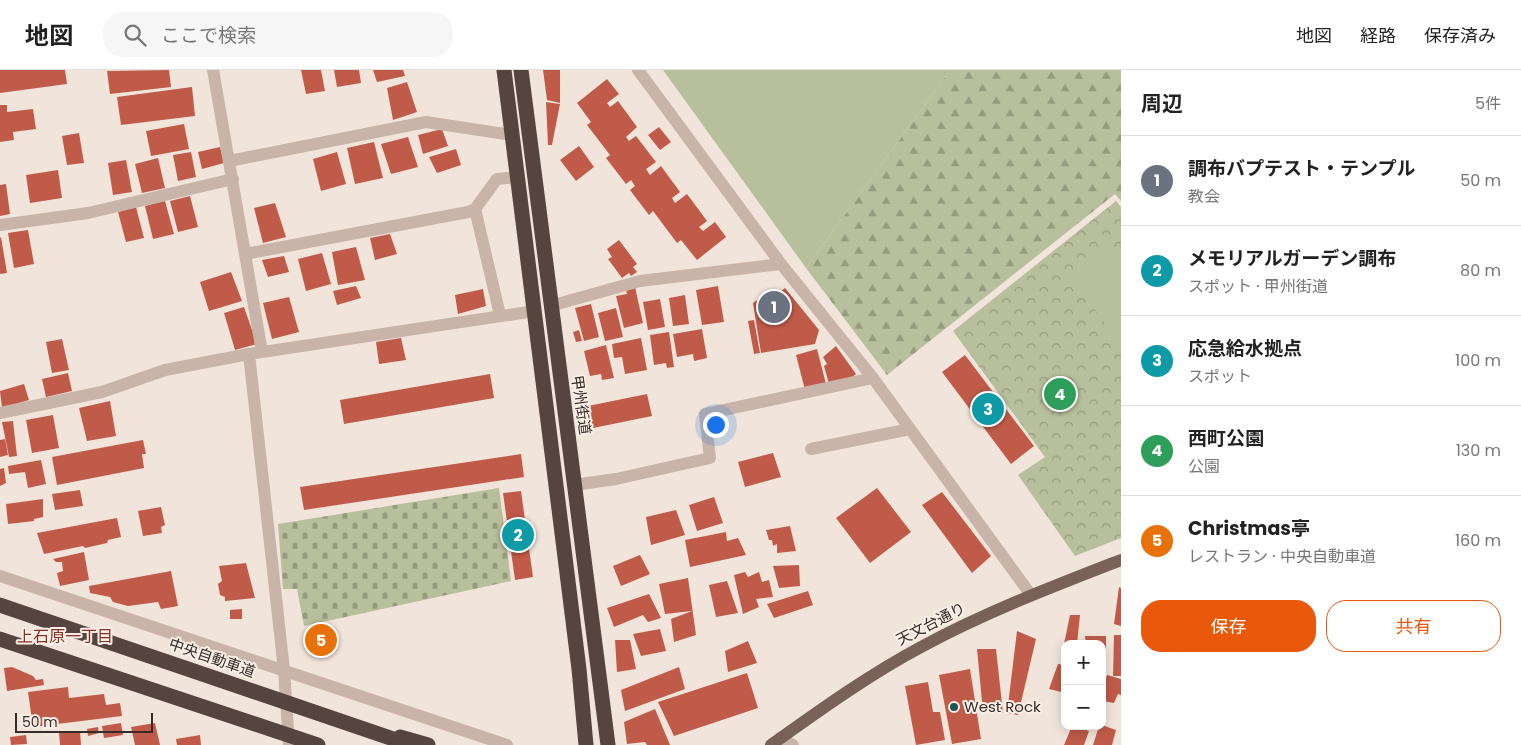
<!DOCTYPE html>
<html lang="ja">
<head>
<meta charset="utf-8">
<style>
	:root { --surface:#fff; --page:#f6f6f6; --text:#222; --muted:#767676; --line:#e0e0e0; --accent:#ea580c }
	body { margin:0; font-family:Poppins,"Noto Sans JP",sans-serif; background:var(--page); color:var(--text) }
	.controls { position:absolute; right:15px; bottom:15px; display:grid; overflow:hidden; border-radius:10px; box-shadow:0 2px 12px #0003 }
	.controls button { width:45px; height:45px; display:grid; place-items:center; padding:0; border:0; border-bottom:1px solid var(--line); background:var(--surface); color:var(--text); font:25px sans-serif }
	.scale { position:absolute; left:15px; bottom:12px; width:138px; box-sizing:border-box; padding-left:5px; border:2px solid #352b28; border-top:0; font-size:14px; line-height:18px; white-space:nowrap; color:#352b28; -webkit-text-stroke:4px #f9efe7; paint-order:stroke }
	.you { position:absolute; left:715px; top:354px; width:18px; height:18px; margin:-12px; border:4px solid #fff; border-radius:50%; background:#1a73e8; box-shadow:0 0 0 8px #1a73e833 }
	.badge { display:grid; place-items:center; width:32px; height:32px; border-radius:50%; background:var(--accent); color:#fff; font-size:16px; font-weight:700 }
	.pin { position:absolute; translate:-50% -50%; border:2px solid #fff; box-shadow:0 1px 5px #0006 }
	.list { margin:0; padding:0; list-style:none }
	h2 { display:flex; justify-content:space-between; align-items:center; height:65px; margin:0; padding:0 20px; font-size:21px }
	h2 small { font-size:16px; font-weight:400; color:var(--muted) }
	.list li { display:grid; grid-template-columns:32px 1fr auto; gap:15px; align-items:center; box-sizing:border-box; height:90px; padding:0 20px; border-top:1px solid var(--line) }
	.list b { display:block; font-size:19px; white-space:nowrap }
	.list p { margin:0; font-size:16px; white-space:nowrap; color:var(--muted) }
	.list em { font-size:16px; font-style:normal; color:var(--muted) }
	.actions { display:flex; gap:10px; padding:15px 20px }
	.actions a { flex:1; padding:11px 0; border:1px solid var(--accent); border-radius:20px; text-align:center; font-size:18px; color:var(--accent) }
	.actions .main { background:var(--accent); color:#fff }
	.icon { flex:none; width:28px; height:28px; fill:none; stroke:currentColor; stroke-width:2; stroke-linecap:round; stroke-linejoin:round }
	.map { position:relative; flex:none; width:1121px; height:675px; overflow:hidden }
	header { display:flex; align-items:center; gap:30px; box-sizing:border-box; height:70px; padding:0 25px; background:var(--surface); border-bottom:1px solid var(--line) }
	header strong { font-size:24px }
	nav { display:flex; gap:28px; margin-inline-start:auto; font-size:18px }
	.search { width:350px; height:45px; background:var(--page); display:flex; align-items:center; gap:12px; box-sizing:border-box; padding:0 18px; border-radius:20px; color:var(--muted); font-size:19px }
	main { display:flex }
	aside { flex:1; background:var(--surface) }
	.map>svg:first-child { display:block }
	.forest { fill:url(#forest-firs) }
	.cemetery { fill:url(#cemetery-stones) }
	.park { fill:url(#park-crowns) }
	.garden { fill:#b7bf9c }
	.building { fill:#c15b49 }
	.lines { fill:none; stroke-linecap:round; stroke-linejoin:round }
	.minor { stroke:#c8b4a8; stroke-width:12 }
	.major { stroke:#776159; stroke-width:12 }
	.highway { stroke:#56443f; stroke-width:15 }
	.highway-bridge { stroke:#56443f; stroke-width:15 }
	.poi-dot { fill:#1f5554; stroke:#f9efe7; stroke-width:2 }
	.labels { text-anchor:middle; stroke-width:4; stroke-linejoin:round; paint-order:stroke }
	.street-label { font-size:15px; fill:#352b28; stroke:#f9efe7 }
	.poi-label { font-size:15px; fill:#352b28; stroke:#f9efe7; text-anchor:start }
	.neighbourhood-label { font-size:16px; fill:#813224; stroke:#f9efe7 }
</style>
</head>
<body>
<header>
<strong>地図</strong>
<div class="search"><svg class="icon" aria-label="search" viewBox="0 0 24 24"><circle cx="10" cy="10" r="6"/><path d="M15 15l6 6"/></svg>ここで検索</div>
<nav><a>地図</a><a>経路</a><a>保存済み</a></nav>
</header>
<main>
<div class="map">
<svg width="1121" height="675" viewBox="0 0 1121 675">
	<defs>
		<pattern id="forest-firs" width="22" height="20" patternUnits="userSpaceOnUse" patternTransform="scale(1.25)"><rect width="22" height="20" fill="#b7bf9c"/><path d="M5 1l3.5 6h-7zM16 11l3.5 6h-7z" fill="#969b7f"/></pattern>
		<pattern id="cemetery-stones" width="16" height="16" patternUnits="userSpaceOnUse" patternTransform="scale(1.25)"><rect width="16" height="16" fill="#b7bf9c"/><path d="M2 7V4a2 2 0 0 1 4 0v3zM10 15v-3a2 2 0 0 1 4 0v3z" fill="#969b7f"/></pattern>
		<pattern id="park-crowns" width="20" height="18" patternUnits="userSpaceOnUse" patternTransform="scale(1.25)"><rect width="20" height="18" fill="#b7bf9c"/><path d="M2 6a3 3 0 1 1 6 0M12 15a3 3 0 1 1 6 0" fill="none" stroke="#969b7f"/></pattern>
	</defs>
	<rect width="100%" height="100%" fill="#f1e5db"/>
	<path class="forest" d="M950,0H1121V131L1115,124L887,305L806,198Z"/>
	<path class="cemetery" d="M499,418L511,511L304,556L297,519H283L278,454Z"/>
	<path class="park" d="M1116,131L1121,137V468L1075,486L1018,405L1045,387L953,261Z"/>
	<path class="garden" d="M663,0H950L806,198Z
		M1110,175L1121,189V274L1069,206Z"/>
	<path class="building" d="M0,0H65L67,14L0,23Z
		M169,0L171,17L110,24L107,1Z
		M301,0H321L325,21L306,24Z
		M334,0H359L361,13L337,17Z
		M373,0H403L405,6L377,12Z
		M543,0H560V33L547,30Z
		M607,9L619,24L607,33L610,37L618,31L637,57L626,67L629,71L636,66L656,92L646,99L650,105L661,96L680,122L672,128L675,133L687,124L707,151L699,157L703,161L715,152L726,167L697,190L681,170L677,173L653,141L649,145L630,120L635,116L631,110L626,114L606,88L610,85L587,55L591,52L577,33Z
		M407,12L417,42L393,50L387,18Z
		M192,17L195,46L121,55L117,27Z
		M546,32L560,34L552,75H548Z
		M0,35H7V42L33,39L36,59L13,62L14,70L0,72Z
		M184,54L189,79L151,86L146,61Z
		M659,57L671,72L660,80L648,65Z
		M442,59L448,76L423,84L418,65Z
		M79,63L84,93L67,95L62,66Z
		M408,67L418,97L391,104L381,74Z
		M374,72L383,108L355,114L347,78Z
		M579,76L594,97L576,111L560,90Z
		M220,77L224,93L202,99L198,82Z
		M456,79L461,95L437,103L429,87Z
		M191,82L196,107L178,111L173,85Z
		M337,82L346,114L321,121L313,89Z
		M158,88L165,118L142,123L135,94Z
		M126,90L132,122L113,125L108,93Z
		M58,100L62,128L30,133L26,105Z
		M6,114L10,144L0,146V115Z
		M190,126L198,157L178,162L170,131Z
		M165,131L174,164L153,169L145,136Z
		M275,133L286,167L263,173L254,138Z
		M136,137L144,168L126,172L118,142Z
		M28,160L34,194L14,198L8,163Z
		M390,164L397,184L375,190L370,168Z
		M1,167L7,203L0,204V168Z
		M619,170L637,194L633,197L637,202L631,206L629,203L622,208L608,189L612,187L607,179Z
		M356,177L365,210L338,215L332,182Z
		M322,183L331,214L306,221L298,189Z
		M284,186L289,202L268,207L262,190Z
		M231,202L242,231L209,241L200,212Z
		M356,216L361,228L337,235L333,221Z
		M718,216L724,252L702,255L696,220Z
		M635,217L643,253L624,258L616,226L627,224L626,220Z
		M785,218L819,260L815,274L761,283L753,233L763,226L768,232Z
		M483,219L486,236L458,244L455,225Z
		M685,225L689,254L673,256L669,228Z
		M289,227L299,262L272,269L263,233Z
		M660,229L665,257L648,260L643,232Z
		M591,234L599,267L584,271L575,238Z
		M244,237L257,274L235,280L224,243Z
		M616,238L623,267L605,271L598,243Z
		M754,250L760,283L754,284L748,251Z
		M702,259L707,288L694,291L693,284L677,287L673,264Z
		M579,260L582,271L576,272L573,262Z
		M669,262L674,297L667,298L666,293L654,295L650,265Z
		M401,268L406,290L379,294L376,272Z
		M641,268L647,300L625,304L622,287L614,288L612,274Z
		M62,269L69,300L52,303L46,272Z
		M606,275L614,308L602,310L601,304L590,306L584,281Z
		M836,276L856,304L847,311L829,314L824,296L827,294L823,287Z
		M817,279L826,314L805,320L796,285Z
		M965,285L1034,376L1011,394L942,302Z
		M68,303L72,321L46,327L42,309Z
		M490,304L494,328L344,354L340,330Z
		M24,314L29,330L2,338L0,321Z
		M647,324L652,346L593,358L590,346L585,347L583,337Z
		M110,331L116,366L87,371L79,338Z
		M53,345L59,378L32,383L26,350Z
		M13,351L17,386L9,387L2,352Z
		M5,369L8,385L0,387V370Z
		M143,370L146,384H142L144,398L57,415L52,387Z
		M773,383L781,407L745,417L738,392Z
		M521,384L524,407L304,440L300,417Z
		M41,390L46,414L28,418L25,402L9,404L8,396Z
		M4,398L6,413L0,416V399Z
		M877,418L911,462L870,493L836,448Z
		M80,420L83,436L55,440L52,424Z
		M521,421L533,507L515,510L503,423Z
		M942,422L991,486L972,503L922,435Z
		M714,427L723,453L697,461L689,435Z
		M43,429V447L34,449V451L8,454L6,434Z
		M161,437L165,455L161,457L162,463L143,466L138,441Z
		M676,440L685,465L651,475L646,447Z
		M117,448L121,467L108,470L107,473L85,478L83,476L44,484L37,463Z
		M790,456L796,481L777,483V474L773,476L772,470H769L766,460Z
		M726,462L727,471L738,468L746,485L690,497L685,470Z
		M84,482L89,510L60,516L57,503L63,501L62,492H56L53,489Z
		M640,485L650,504L621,516L613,496Z
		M246,493L255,528L225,531V527L220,525L218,514L222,511L219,496Z
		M799,495L800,516L779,518L773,496Z
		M171,501L178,536L161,539L158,532L128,536L113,532L110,527L90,523L89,516Z
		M745,502L748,507L759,502L762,512L769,510L773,527L756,529L759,537L743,544L734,505Z
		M688,508L696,565L674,572L671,549L692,541L665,544L659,514Z
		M727,511L738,543L716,547L709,515Z
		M1119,517L1121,518V556L1114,554Z
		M808,521L813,535L774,548L767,534Z
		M649,524L661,548L648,552L643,545L614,557L607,538Z
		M242,539V549H230V540Z
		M1070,545H1080L1077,574H1064Z
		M660,559L666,581L641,586L633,564Z
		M1017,561L1036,569L1018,645L1007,643Z
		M1114,565H1121V606H1113Z
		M1085,566H1106V600H1102V574H1086Z
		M615,570H630L636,599L617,602Z
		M748,571L757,593L728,602L725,581Z
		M977,579H996L1003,643L983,642Z
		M1058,594L1065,595V623L1049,619Z
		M12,597L33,606L36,610L43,609L44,615L7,621L4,598Z
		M679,597L685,619L625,641L621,620Z
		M970,599L981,669L952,674L939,605Z
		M747,603L758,638L674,666L658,632Z
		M1107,605L1121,609V625L1118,624L1114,633L1103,631L1105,621L1102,618Z
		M928,612L933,642H940L945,670L916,675L905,616Z
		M68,617L69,628L104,624L106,635L120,633L122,646L33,657L28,622Z
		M655,639L670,675H647L645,672L627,674L624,652Z
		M121,653L123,665L104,668L102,656Z
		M155,653L160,675H135L131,657Z
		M1102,655L1116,660L1112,675H1093L1099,656Z
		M1072,656L1089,661L1084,675H1064Z
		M98,657L99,663L88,666L87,659Z
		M80,661L81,675H60L59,662Z
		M26,665L27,674L11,675L10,667Z
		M200,665L201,675H177L176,669Z"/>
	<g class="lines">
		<path class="minor" d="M213,0L262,282
			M638,0L781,194L873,308L1031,525
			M229,91L426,52L512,65
			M475,139L500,245
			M0,155L88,143L233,109
			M245,184L468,142L475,139L497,109L518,107
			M550,236L640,211L781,194
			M249,284L284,600L289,675
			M0,343L102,322L165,300L249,284L535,241
			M811,379L910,359
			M574,415L616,409L710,388L705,344L873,308
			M0,506L507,675
			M780,668L793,675"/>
		<path class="major" d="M771,675C820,640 870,604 923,576C986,542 1054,516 1121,490"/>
		<path class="highway" d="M504,0L579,599L586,675
			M521,0L608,675
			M400,667L428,675"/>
		<path class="highway-bridge" d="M0,535L411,675
			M0,569L318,675"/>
	</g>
	<circle class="poi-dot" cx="954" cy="637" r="5"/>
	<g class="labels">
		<g class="street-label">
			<text transform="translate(581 335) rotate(82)" y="5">甲州街道</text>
			<text transform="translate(931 554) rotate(-27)" y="5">天文台通り</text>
			<text transform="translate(212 588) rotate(19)" y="5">中央自動車道</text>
		</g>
		<g class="poi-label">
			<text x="964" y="642">West Rock</text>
		</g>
		<g class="neighbourhood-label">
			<text x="65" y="572">上石原一丁目</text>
		</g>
	</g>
</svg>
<div class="controls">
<button>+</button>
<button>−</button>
</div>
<div class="scale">50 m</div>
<div class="you"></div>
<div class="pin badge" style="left:774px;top:237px;background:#6b7280">1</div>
<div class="pin badge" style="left:518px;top:465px;background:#0f9aa8">2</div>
<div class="pin badge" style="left:988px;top:339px;background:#0f9aa8">3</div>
<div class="pin badge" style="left:1060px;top:324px;background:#2e9e5b">4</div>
<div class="pin badge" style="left:321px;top:570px;background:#e8710a">5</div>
</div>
<aside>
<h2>周辺<small>5件</small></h2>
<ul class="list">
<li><span class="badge" style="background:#6b7280">1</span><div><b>調布バプテスト・テンプル</b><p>教会</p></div><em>50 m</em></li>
<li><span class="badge" style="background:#0f9aa8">2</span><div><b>メモリアルガーデン調布</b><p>スポット · 甲州街道</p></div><em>80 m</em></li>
<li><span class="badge" style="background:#0f9aa8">3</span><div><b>応急給水拠点</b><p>スポット</p></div><em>100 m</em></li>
<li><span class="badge" style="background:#2e9e5b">4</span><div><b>西町公園</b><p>公園</p></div><em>130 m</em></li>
<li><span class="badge" style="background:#e8710a">5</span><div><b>Christmas亭</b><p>レストラン · 中央自動車道</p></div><em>160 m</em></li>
</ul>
<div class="actions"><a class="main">保存</a><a>共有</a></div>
</aside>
</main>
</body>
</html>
